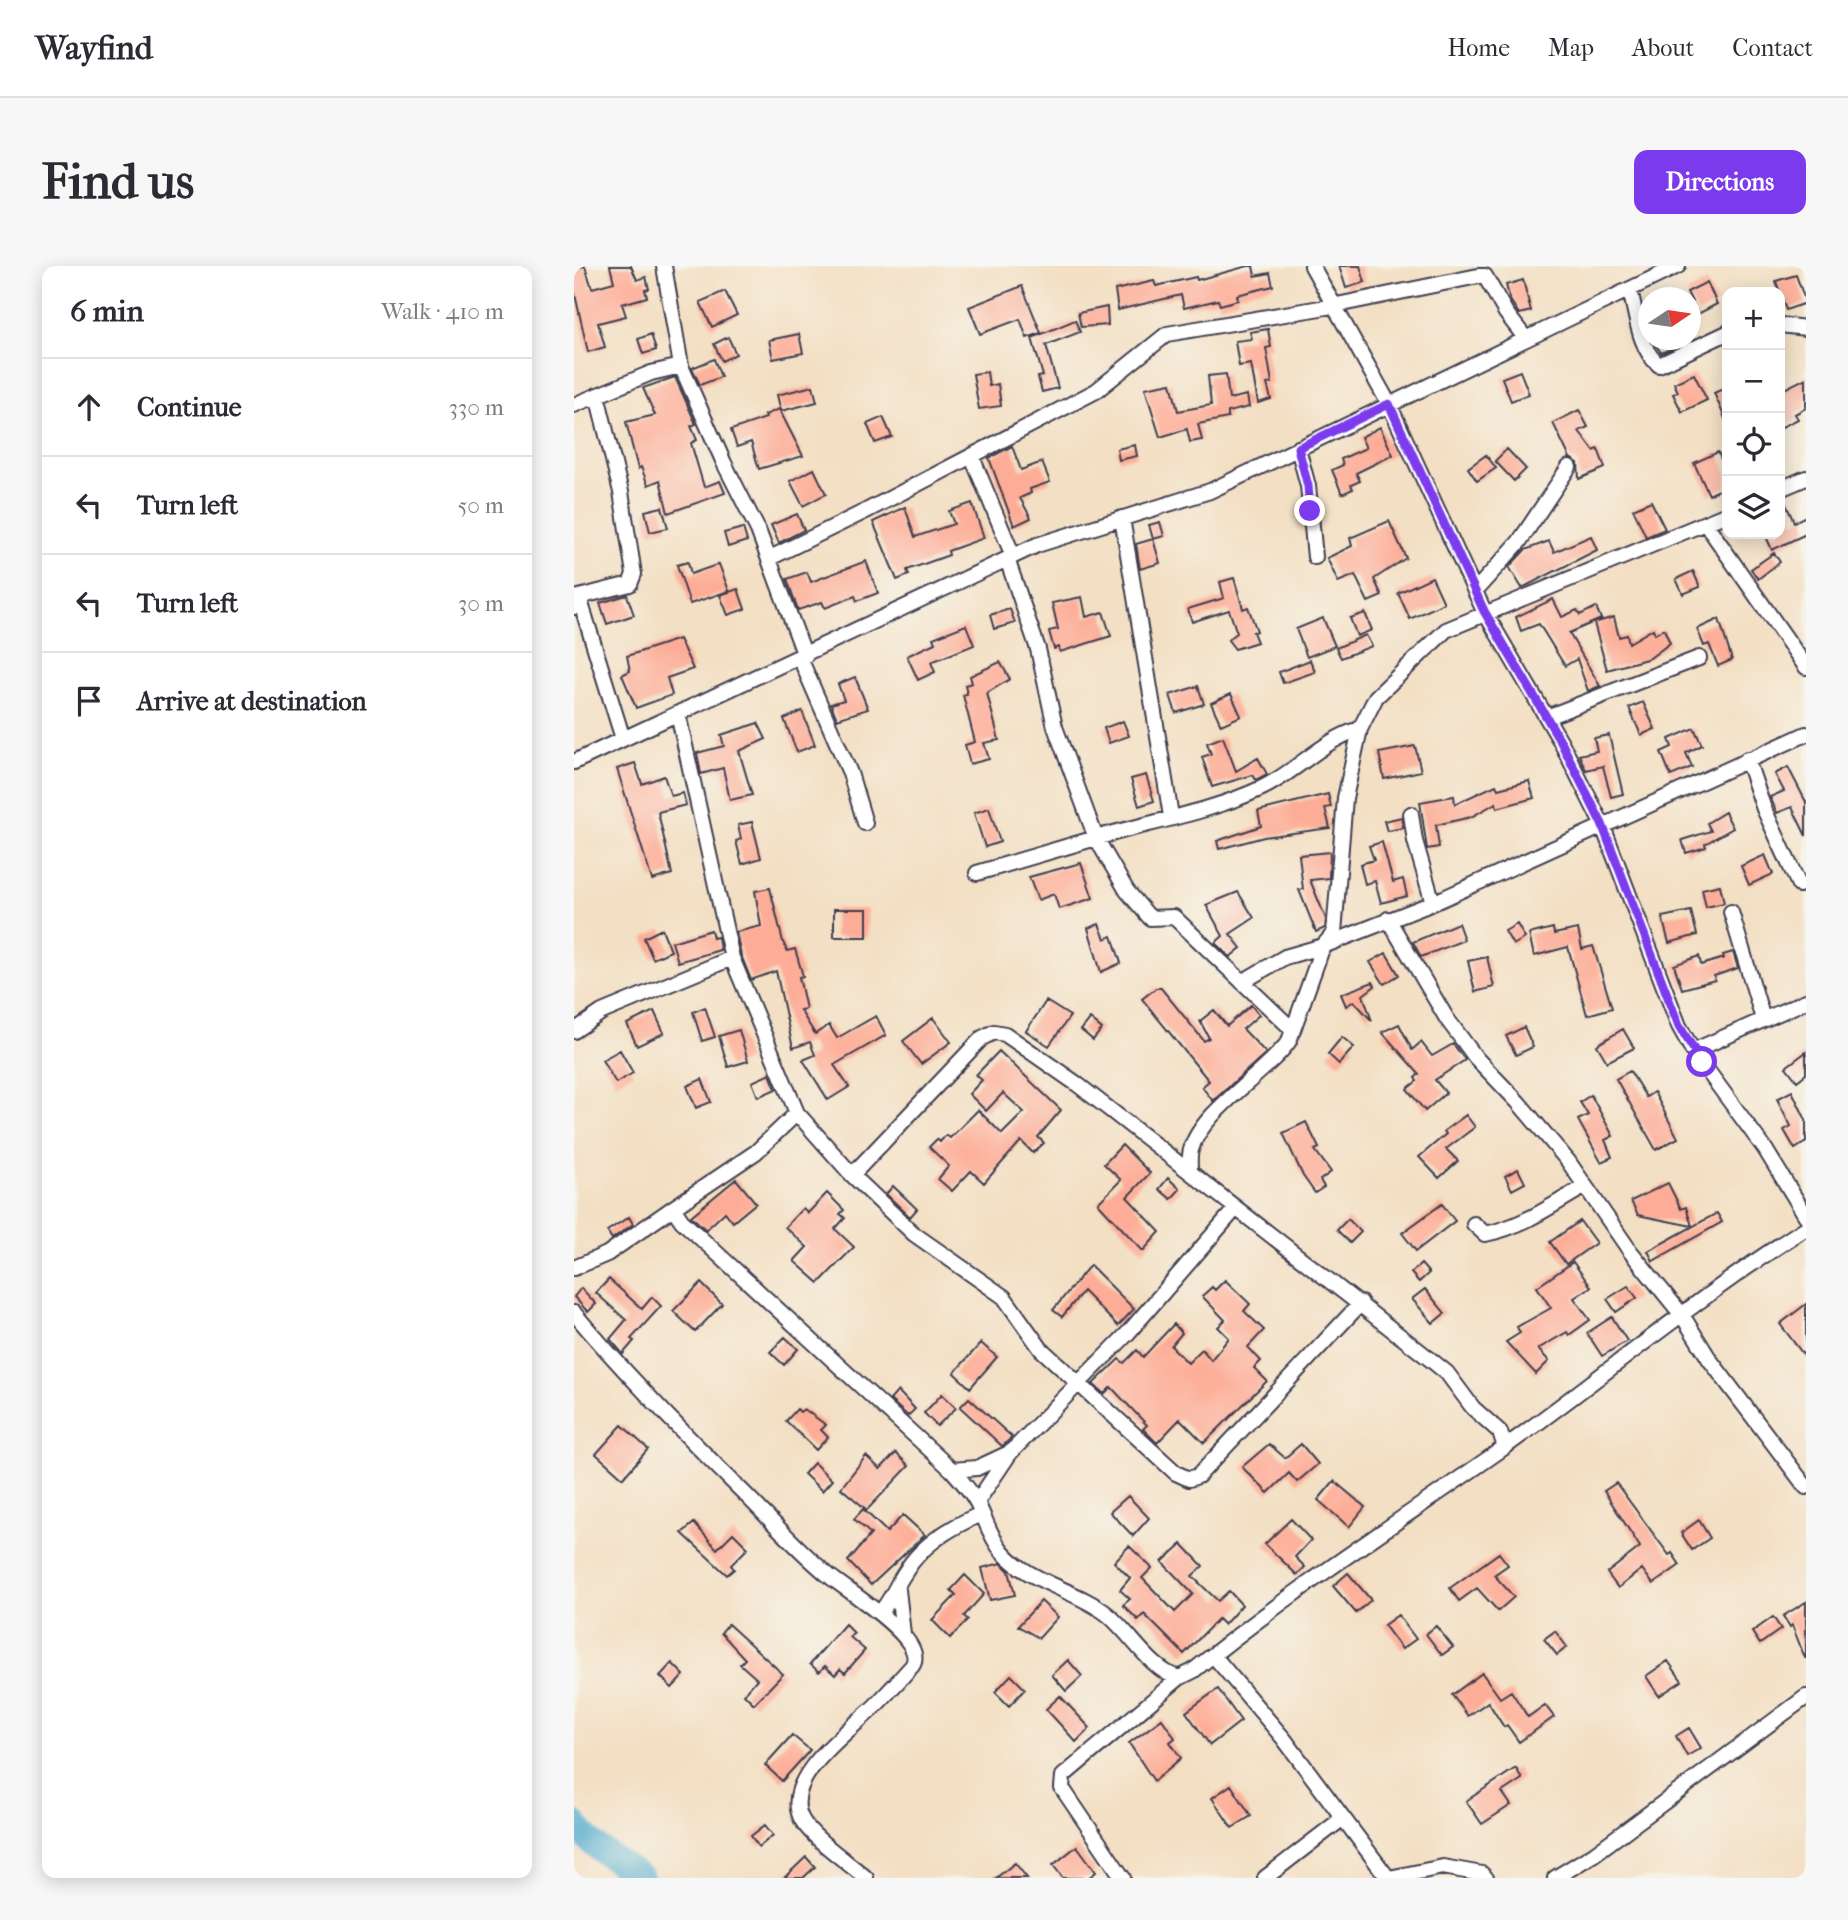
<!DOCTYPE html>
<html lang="en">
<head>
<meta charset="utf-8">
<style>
	:root { --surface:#fff; --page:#f7f7f7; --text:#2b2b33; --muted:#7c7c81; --line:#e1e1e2; --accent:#7c3aed }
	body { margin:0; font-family:"IM FELL French Canon",serif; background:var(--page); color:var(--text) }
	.controls { position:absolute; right:21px; top:21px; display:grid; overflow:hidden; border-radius:14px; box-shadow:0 4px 18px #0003 }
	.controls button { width:63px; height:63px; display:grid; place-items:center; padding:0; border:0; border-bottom:2px solid var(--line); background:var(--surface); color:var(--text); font:35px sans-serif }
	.compass { position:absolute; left:1064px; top:21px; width:63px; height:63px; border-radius:50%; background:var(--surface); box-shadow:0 4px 18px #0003; rotate:77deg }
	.stop { position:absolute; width:21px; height:21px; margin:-16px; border:5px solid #7c3aed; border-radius:50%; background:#fff }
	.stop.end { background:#7c3aed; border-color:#fff; box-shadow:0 2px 7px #0008 }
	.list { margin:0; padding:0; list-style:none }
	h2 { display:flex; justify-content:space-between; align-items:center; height:91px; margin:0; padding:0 28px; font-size:30px }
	h2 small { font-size:23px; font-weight:400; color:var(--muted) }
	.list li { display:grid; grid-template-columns:46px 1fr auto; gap:21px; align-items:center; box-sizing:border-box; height:98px; padding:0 28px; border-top:2px solid var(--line) }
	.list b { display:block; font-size:26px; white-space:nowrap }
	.list em { font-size:23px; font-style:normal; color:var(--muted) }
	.icon { flex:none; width:38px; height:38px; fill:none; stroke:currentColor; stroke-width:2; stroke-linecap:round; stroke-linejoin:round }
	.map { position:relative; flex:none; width:1232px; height:1612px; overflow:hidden; border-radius:14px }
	header { display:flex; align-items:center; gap:42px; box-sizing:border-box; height:98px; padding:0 35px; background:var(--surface); border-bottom:2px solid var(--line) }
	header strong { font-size:33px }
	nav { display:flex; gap:38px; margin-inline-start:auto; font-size:24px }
	.intro { display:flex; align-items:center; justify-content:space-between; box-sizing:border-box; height:168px; padding:0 42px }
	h1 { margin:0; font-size:49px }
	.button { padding:18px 32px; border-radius:14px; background:var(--accent); color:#fff; font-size:24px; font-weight:700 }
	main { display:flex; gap:42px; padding:0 42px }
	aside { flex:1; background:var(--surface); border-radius:14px; box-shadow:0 4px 18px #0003 }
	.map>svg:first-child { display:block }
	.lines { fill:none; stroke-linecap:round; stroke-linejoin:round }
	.river { stroke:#52acd0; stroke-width:26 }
	.building { fill:#fdad97 }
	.minor-casing { stroke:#413e4f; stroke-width:18 }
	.minor { stroke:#fff; stroke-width:14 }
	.route { stroke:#7c3aed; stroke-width:9 }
</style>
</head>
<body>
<header>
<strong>Wayfind</strong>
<nav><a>Home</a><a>Map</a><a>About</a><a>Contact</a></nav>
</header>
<div class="intro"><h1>Find us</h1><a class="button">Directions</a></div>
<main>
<aside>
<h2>6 min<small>Walk · 410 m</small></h2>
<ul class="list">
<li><svg class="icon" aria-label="ahead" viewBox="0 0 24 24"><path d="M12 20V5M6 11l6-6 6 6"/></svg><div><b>Continue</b></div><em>330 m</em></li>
<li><svg class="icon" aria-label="left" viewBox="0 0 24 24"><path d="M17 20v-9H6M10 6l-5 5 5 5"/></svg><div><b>Turn left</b></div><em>50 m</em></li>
<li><svg class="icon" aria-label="left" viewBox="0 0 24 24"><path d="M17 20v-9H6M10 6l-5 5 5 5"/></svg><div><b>Turn left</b></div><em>30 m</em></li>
<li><svg class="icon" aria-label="arrive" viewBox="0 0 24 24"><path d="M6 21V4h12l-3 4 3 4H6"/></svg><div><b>Arrive at destination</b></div></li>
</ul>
</aside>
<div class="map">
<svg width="1232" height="1612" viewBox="0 0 1232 1612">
	<rect width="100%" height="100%" fill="#f7f3e8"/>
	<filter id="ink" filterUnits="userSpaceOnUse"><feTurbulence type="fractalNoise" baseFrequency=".0143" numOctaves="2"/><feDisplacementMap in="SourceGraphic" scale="14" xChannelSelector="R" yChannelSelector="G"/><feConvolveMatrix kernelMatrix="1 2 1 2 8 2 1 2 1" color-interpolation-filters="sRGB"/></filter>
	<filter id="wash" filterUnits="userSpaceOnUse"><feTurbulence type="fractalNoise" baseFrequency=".00686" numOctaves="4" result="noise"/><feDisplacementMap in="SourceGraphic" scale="28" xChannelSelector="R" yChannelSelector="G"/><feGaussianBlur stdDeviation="1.57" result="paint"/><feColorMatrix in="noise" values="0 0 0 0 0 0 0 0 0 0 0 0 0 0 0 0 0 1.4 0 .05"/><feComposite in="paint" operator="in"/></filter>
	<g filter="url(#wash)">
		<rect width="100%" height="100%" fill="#f3dfc3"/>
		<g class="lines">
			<path class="river" d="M0,1557L20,1579L67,1612"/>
		</g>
		<g id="blocks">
			<path class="building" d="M11,0L18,22L40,16L36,0H57L63,14L72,11L75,23L71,24L73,31L48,38L52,50L24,57L31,81L14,86L0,24V2Z
				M674,0H679L681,10L696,7L699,20L663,29L664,34L646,39L644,34L610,42L607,29L544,44L541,24L580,15L582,20L622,11L623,14Z
				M765,0H786L791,16L772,22Z
				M1222,9L1232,37L1212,44L1202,15Z
				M949,14L957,45L945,48L936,34L932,19Z
				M1133,16L1143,38L1124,48L1113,26Z
				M448,20L467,67L453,72L446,53L406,68L395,41Z
				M151,25L163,49L138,61L126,36Z
				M533,41L534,59L507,61L504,47Z
				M501,54L506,66L472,79L484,122L468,126L464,111L469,110L458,72Z
				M694,63L697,81L692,82L698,117L693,118L697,133L684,137L677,98L665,100L661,75L678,73L676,66Z
				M77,68L82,84L69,88L64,73Z
				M225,68L229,87L199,93L195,74Z
				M154,71L162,88L148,95L140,78Z
				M1079,74H1117L1087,87Z
				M140,93L147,111L126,119L118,102Z
				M946,105L955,128L937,135L928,112Z
				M413,106L415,120L424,118L427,140L405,143L399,108Z
				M652,108L655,133L673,129L675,141L654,146V152L624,158L628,174L616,176L613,163L586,171L571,122L597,117L604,145L637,139L634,110Z
				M1120,108L1133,134L1108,146L1099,128L1104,126L1100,117Z
				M101,111L122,158L117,160L123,174L117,177L130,221L146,215L151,227L94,247L86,214L74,219L67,201L64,203L52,156L81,149L69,122Z
				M1232,112V142L1221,148L1224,153L1206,162V125Z
				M239,120L243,136L207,145L203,129Z
				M1153,121V157L1140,127Z
				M205,143L229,190L185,203L177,176L163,181L157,164L192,152L191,149Z
				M1005,144L1014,161L1005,165L1020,185L1024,183L1031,202L1005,213L1004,197L996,192L979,157Z
				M309,151L318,171L301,177L293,158Z
				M806,161L819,189L782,207L786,215L777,219L779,223L768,228L758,204L769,199L767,193L792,182L787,171Z
				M561,179L563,190L545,194L543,183Z
				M438,180L447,204L468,196L476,216L456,223L457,227L446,232L457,252L440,260L415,192Z
				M933,183L952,203L940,215L921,195Z
				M1144,186L1153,206V220L1135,229L1120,197Z
				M912,189L922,202L903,215L894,202Z
				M240,203L252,228L229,240L216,215Z
				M1209,232L1220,256L1232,250V268L1198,284L1191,268H1206V233Z
				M1077,235L1091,263L1072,271L1059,243Z
				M398,237L410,272L374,285L375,289L333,304L335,309L323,314L299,256L331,241L341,271L380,258L375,245Z
				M88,241L94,262L76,266L71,245Z
				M223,248L230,264L205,277L197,259Z
				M815,255L832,292L800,313L808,330L794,336L781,309L764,316L753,292L778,280L776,272Z
				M586,256L590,270L579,273L575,259Z
				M169,262L173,275L154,281L150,267Z
				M1017,270L1023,284L948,322L935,301L951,284L975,275L980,286Z
				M579,273L586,297L566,303L562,278Z
				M1200,287L1206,296L1184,313L1177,303Z
				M292,295L304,327L283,335L281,330L251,342L248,336L224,344L213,313L233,306L237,316Z
				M114,296L117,308L145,298L155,325L116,338L103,299Z
				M1119,305L1126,321L1109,328L1102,313Z
				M858,311L870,337L836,353L824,327Z
				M660,312L669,343L674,341L683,365L679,366L683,376L661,383L654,374L663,367L655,344L618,356L614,343L650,332L646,316Z
				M164,323L171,343L154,349L146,329Z
				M53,329L60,349L33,358L26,337Z
				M508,331L512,351L529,346L537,370L486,386L485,381L480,383L475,365L484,363L478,337Z
				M979,333L988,351L1003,344L1006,349L1022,341L1027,353L995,367L1026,420L1014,425L1003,393L991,400L965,358L947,365L942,351Z
				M436,343L441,357L420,363L416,349Z
				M791,347L798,364L783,370L776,352Z
				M1040,351L1045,371L1053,369L1055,377L1079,363L1081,368L1090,363L1096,377L1076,392L1033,404L1020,357Z
				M749,352L761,380L733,391L722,363Z
				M1145,353L1158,394L1144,400L1135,378L1130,380L1123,363Z
				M392,359L400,379L357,396L361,406L344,414L333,390L361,377L359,372Z
				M792,369L798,380L767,392L762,382Z
				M105,373L119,403L93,412L98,429L62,442L48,409L56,405L53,390Z
				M736,394L741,406L709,417L705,406Z
				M426,396L436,413L413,427L425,474L410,477L415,493L396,498L391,479L401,476L389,429L393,428L391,419L398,417L396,410Z
				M281,411L294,443L263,453L257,438L270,434L264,418Z
				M624,420L630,438L602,447L596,429Z
				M657,428L667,450L647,459L637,437Z
				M1069,436L1081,463L1067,469L1055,442Z
				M228,445L241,479L223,486L210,453Z
				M549,455L555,470L535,477L530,462Z
				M184,457L192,473L165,485L178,529L156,534L149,502L127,508L123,487L150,480L147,469Z
				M1120,462L1128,479L1112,487L1118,501L1097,510L1087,486L1098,481L1095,473Z
				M1035,469L1049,528L1037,531L1029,500L1012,504L1005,489L1023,485L1020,472Z
				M649,471L662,505L684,492L693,508L682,514L679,509L638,521L628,491L637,488L633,477Z
				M841,480L847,505L810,513L805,487Z
				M61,497L68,518L90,510L97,530L109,527L112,539L84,546L98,608L78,614L43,503Z
				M1214,501L1232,536V570L1218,541L1203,547L1196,531L1210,525L1201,508Z
				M572,509L580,535L565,540L557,513Z
				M955,515L960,532L923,542L922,537L897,551L862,559L865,581L853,583L846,536L880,530L881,538L922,519L924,523Z
				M754,528L757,541L751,542L756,562L690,571L645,583L643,575L687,560L684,545Z
				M415,542L426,576L411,581L400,547Z
				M1151,546L1159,562L1131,578L1132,581L1112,587L1108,574L1137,565L1133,557Z
				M828,551L829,562L813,565L810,555Z
				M178,556L187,592L168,598L162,575L167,573L164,559Z
				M808,576L819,616L829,613L833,630L807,637L801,615L791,618L786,598L800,594L795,580Z
				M756,586L755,612L736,614L752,653L751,662L742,666L725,624L729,623L725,589Z
				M1191,589L1199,608L1175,619L1167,600Z
				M507,597L519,632L485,643L480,628L464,634L455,611Z
				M1146,619L1150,637L1132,641L1128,623Z
				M196,622L209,676L213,685L221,683L229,710L225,711L232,743L226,744L241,768L255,759L263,772L302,750L312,769L260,799L275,821L254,834L229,794L241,789L236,776L219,782L202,705L177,714L167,689L162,666L187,660L181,625Z
				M664,626L680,652L656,668L667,682L656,691L641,677L649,670L632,639Z
				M260,643H293V671H260Z
				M1117,645L1123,669L1095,677L1088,651Z
				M884,657L890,674L847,691L839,676Z
				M525,658L531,673L538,670L547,697L527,706L514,662Z
				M943,658L951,672L939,679L931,665Z
				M979,662L980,668L1004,663L1008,683L1019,680L1038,742L1013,749L994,681L960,690L955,668Z
				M88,663L97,685L79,693L70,672Z
				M137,664L139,672L144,671L146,684L104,696L98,676Z
				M1159,686L1164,702L1140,710L1141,714L1108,723L1100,699L1125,690L1127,699L1150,692L1149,689Z
				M812,687L825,709L810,718L796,696Z
				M913,691L920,721L901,726L894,695Z
				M799,716L801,720L789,729L798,755L780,735L772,740L767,728Z
				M582,722H587L630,775L635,772L626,755L640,744L653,760L677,739L685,749L669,763L692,787L639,835L628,821L635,815L568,733Z
				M472,735L496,750L475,780L452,765Z
				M131,741L141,771L128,775L119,746Z
				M80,745L90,767L63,780L53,758Z
				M359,752L377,776L347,798L329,775Z
				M516,753L528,763L519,774L507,764Z
				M825,758L838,784L847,776L858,790L879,778L891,794L861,814L872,827L851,845L833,823L843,815L841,812L845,808L808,766Z
				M950,761L959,781L942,789L932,770Z
				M1049,763L1060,782L1033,796L1023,779Z
				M165,764L174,795L154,801L145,770Z
				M768,771L780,781L765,798L754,788Z
				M46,784L59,807L42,817L28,794Z
				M425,785L487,844L464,871L470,877L459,887L447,875L410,917L397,905L378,925L364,913L375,900L355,881L363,873L366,876L372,869L376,872L404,844L428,868L450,846L429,827L412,845L395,828L408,814L402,809Z
				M1232,786V808L1223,815L1212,801Z
				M1056,805L1072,831L1080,826L1104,872L1082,884L1042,813Z
				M196,808L202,823L184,831L178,816Z
				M128,813L137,836L122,842L113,820Z
				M1218,825L1232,854V876L1221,883L1210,864L1217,860L1203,833Z
				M1017,829L1039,870L1031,874L1038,891L1027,896L1004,854L1014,849L1006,836Z
				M892,849L901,861L872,883L884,895L865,912L845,891L872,868L870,865Z
				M732,856L745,882L741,884L757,906L746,914L750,921L741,927L729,910L709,867Z
				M548,879L576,907L553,931L586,966L569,985L524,937L547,914L530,898Z
				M944,903L951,917L938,924L931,910Z
				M594,912L606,923L597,933L585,923Z
				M162,913L182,937L159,956L151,946L132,964L117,950Z
				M1094,917L1107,943L1112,941L1118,960L1064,949L1057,935Z
				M319,920L343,943L336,951L312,928Z
				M253,927L270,944L266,948L271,952L261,963L280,981L245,1017L220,995L233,981L211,961L229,942L234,947Z
				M868,938L881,955L842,985L828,967Z
				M1143,947L1148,956L1079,995L1074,985Z
				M55,951L59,958L38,973L33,965Z
				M774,953L787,966L776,977L763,964Z
				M1006,955L1022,977L992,998L976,976Z
				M999,996L1017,1021L1000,1032L1016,1054L995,1069L993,1066L964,1083L975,1095L962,1108L932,1076L946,1067L943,1061L977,1042L963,1021Z
				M847,998L855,1007L845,1016L837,1007Z
				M516,999L560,1043L544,1060L509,1025L488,1051L479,1044Z
				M35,1013L68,1043L78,1031L87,1040L57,1073L60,1075L49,1088L36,1073L52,1054L22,1027Z
				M651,1014L676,1038L670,1045L690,1064L674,1081L687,1095L680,1102L693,1115L630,1177L606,1153L583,1177L569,1163L573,1159L537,1121L530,1128L519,1118L545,1093L550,1097L563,1084L569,1091L600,1058L608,1067L597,1080L614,1097L628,1083L637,1094L655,1072L644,1061L651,1054L628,1030L638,1021L641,1024Z
				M127,1017L148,1038L121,1066L99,1045Z
				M1054,1020L1063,1032L1042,1046L1033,1033Z
				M7,1022L22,1038L14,1046L0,1031Z
				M851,1023L871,1047L859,1057L838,1033Z
				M1232,1038V1092L1206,1058Z
				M1038,1051L1053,1075L1028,1090L1013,1067Z
				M211,1071L224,1083L210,1099L196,1086Z
				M407,1077L423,1091L396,1122L380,1107Z
				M324,1125L341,1143L334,1150L316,1134Z
				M368,1128L382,1142L363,1160L350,1147Z
				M395,1132L438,1171L431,1178L428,1180L386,1141Z
				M223,1143L226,1146L230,1143L252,1159L247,1164L254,1171L242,1184L212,1155Z
				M48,1159L74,1183L49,1212L22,1188Z
				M695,1178L711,1192L727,1178L744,1198L723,1216L715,1207L694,1227L668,1201Z
				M322,1187L335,1200L293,1244L267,1222L292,1190L306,1203Z
				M240,1197L258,1214L248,1225L230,1208Z
				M760,1215L791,1241L775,1261L744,1234Z
				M1042,1217L1095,1289L1098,1287L1106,1299L1079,1318L1068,1303L1044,1322L1033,1307L1066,1281L1030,1225Z
				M554,1230L575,1252L559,1270L536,1246Z
				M289,1243L313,1266L329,1249L351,1269L297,1319L274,1295L297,1268L280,1253Z
				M717,1253L737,1274L721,1291L731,1301L723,1309L691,1278Z
				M1125,1254L1136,1272L1118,1284L1107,1267Z
				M120,1257L143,1283L159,1267L174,1282L157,1299L160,1303L153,1309L108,1267Z
				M608,1278L629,1300L618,1310L644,1335L655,1325L668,1339L650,1359L644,1353L610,1388L570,1348L564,1354L549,1339L556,1333L546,1324L556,1312L540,1296L555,1280L578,1302L568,1312L601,1346L619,1328L588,1296Z
				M925,1287L934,1299L920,1309L940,1331L924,1345L903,1322L885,1335L876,1322Z
				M427,1297L435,1305L441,1329L416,1334L408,1302Z
				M774,1307L797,1334L782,1347L759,1320Z
				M391,1309L410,1328L390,1350L394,1354L376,1372L358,1354L382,1329L377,1324Z
				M467,1335L484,1351L465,1372L444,1360Z
				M1232,1336V1392H1231L1218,1359L1216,1361L1209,1350Z
				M824,1349L842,1373L828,1383L810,1359Z
				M1199,1351L1207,1363L1186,1378L1178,1366Z
				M154,1358L209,1408L180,1438L170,1428L183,1413L166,1398L171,1393L147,1367Z
				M271,1358L280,1367L276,1371L291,1384L271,1407L266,1403L261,1409L251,1400L245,1406L236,1398Z
				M862,1360L879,1381L868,1389L852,1368Z
				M981,1365L993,1381L983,1389L970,1373Z
				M494,1394L508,1410L492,1425L478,1409Z
				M1094,1395L1108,1415L1085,1430L1072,1410Z
				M98,1397L110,1409L98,1422L86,1410Z
				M908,1407L926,1432L937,1425L954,1451L971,1439L980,1451L945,1476L933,1459L930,1461L914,1436L894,1450L878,1429Z
				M437,1409L451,1423L435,1440L421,1426Z
				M644,1423L667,1455L636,1479L612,1446Z
				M486,1430L516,1462L502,1476L472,1443Z
				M588,1453L601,1472L596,1476L607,1492L580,1515L555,1477Z
				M1115,1462L1127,1482L1113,1490L1102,1470Z
				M218,1469L236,1484L208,1515L191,1499Z
				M942,1502L948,1513L928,1526L937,1539L908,1558L892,1535Z
				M657,1519L677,1550L658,1562L638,1532Z
				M191,1559L199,1569L185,1581L177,1570Z
				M503,1580L522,1606L514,1612H489L479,1599Z
				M232,1591L241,1601L229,1612H210Z
				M441,1597L453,1612H422Z"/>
		</g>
	</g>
	<g filter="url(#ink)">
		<use href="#blocks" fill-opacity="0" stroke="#413e4f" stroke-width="2"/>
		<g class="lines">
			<g class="minor-casing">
				<path id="minor" d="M90,0L107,100
					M738,0L815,138L910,345L987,476L1028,558L1105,760L1119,785L1191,883L1232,950
					M1056,24C1062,46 1065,84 1085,99L1153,67
					M1206,59L1232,62
					M0,139L77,107L107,100L150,197L184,264L231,390
					M724,182L734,220L741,291
					M398,191L439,290
					M1206,223L1232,212
					M548,252L597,550
					M1132,258L1232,401
					M196,292L292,245L522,125L593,68L758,40L904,10H911L932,47L952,73L959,69
					M433,293L464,383L481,461L522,572C577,556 637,546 688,522C722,506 750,473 786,463
					M901,325L945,276L995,201
					M5,331L56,318L60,308L47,226L23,129
					M0,341L5,331L49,473
					M226,392L276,507L291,557
					M104,448L158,692L223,847L278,909L340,968L430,1031L467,1083L602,1207L615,1213L624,1210L787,1037
					M973,451L1125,392
					M1173,493L1190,543L1225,619
					M0,496L463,279L636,225L1104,0
					M837,548L841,575L859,637
					M403,607L522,572L553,625L576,652L600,651L719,764
					M1157,646L1189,753
					M814,653L873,753L902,792L944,836L994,895L1056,985L1108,1049L1136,1094L1232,1221
					M668,716L711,691L749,680L859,637L1232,468
					M0,765L28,746L158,692
					M1119,785L1232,735
					M223,847L182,886L99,942L108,955L378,1204C386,1213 395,1223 401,1233C411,1250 415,1270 428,1285C455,1317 501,1323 533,1348C556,1366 576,1404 605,1412L619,1405C717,1325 824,1256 928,1183C1030,1110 1126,1029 1232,962
					M616,906C616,899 615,890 617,884C626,846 692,808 715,775L749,680L760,667L771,532L786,463L802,431L872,364L1153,248
					M278,909L408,772L420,766L431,768L503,818L857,1094L873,1107L899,1142L926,1166L931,1181
					M900,958L911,968C948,961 979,939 1011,920
					M0,1002L33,988L99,942
					M0,1047C53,1110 110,1168 169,1226C197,1254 223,1283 253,1308C271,1324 356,1374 338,1400C326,1413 314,1427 301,1440C276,1465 205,1513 228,1554C239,1573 275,1597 292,1612
					M378,1204L403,1202L435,1187
					M403,1236L436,1187L554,1067L662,942
					M324,1324L329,1368
					M306,1347C319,1331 321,1321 332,1305C348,1278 379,1260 407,1248
					M639,1389L710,1473L814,1612
					M549,1612L488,1522L489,1510L605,1412
					M691,1612L769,1552
					M815,1612L869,1601L908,1608L912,1612
					M981,1612L1020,1588L1232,1431"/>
			</g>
			<use href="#minor" class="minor"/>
		</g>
	</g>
	<g class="lines" filter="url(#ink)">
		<path class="route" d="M736,245L734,220L724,182L815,138L910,345L987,476L1028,558L1105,760L1128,796"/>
	</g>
</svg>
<div class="controls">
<button>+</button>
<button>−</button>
<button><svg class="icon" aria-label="locate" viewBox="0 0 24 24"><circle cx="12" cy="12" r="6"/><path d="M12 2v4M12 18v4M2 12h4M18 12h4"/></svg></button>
<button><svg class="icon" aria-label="layers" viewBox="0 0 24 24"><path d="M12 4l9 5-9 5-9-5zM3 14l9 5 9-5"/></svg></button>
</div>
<svg class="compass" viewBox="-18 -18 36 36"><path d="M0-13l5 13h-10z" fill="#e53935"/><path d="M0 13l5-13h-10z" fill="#7c7c81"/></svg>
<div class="stop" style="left:1128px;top:796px"></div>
<div class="stop end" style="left:736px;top:245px"></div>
</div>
</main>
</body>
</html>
